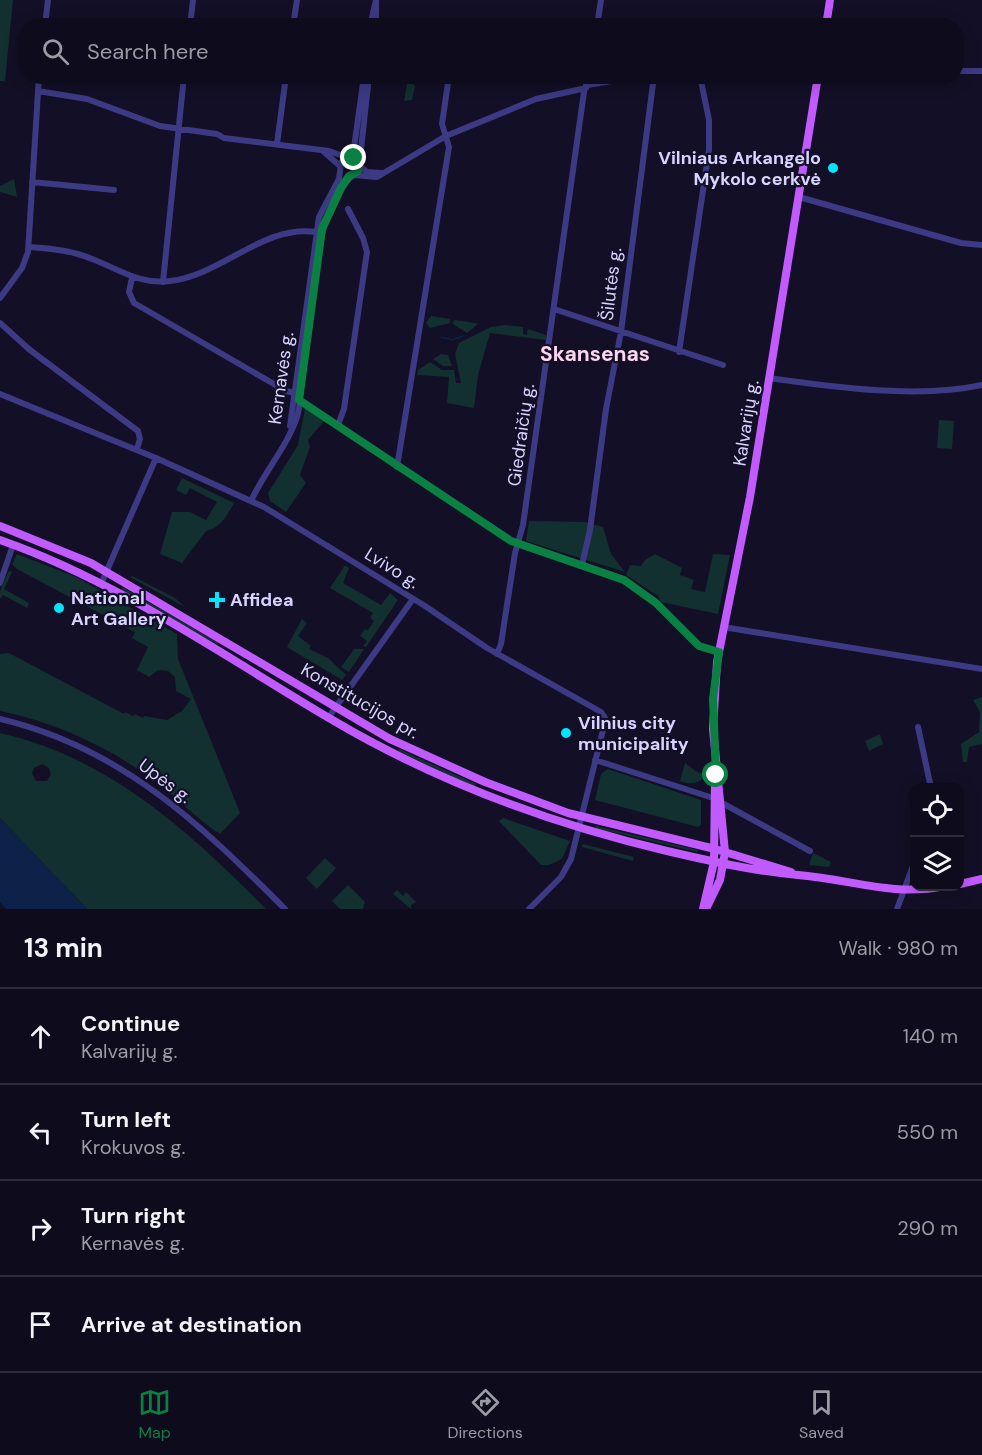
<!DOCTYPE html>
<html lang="en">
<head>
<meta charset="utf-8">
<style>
	:root { --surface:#0e0b1c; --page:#171425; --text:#f1f3f6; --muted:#9b9ba3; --line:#2e2b3b; --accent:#0b8043 }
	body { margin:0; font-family:"DM Sans",sans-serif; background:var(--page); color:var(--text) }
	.controls { position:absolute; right:18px; bottom:18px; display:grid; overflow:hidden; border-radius:12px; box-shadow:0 3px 15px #0003 }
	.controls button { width:54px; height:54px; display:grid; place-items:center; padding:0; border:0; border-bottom:2px solid var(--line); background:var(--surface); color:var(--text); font:30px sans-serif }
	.stop { position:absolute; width:18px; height:18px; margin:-14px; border:4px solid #0b8043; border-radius:50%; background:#fff }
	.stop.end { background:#0b8043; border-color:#fff; box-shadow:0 2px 6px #0008 }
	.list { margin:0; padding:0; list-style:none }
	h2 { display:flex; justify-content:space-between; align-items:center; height:78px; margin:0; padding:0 24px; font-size:26px }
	h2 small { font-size:20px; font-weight:400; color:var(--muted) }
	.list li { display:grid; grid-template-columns:39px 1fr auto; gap:18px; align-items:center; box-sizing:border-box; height:96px; padding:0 24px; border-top:2px solid var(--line) }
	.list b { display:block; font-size:22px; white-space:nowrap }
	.list p { margin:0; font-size:20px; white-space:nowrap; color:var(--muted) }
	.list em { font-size:20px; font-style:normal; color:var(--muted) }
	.icon { flex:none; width:33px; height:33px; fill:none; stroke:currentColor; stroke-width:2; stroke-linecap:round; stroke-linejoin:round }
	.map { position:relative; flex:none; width:982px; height:909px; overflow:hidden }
	.search { position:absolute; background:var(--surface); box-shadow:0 3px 15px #0003; left:18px; right:18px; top:18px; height:66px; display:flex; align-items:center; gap:15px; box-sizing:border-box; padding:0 21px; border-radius:24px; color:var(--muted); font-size:22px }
	.sheet { height:462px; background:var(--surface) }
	nav { display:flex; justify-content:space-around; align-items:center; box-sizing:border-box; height:84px; border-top:2px solid var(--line); background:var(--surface); font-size:16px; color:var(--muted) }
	nav a { display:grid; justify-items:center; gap:3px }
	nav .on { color:var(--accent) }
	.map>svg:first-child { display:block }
	.green { fill:#12302f; fill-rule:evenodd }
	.water { fill:#0c2248 }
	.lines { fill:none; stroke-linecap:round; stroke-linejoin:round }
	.stream { stroke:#0c2248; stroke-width:1.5 }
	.minor { stroke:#3d3a85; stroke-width:6 }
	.major { stroke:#c25bff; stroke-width:8 }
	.route { stroke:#0b8043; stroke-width:8 }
	.poi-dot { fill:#00e5ff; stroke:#130f26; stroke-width:2 }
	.labels { text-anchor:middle; stroke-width:4.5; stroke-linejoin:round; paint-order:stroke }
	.poi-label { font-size:18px; font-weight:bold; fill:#d9d4ff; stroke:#130f26; text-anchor:start }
	.street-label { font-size:18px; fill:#d9d4ff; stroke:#130f26 }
	.quarter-label { font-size:21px; font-weight:bold; fill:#ffd6f0; stroke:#130f26 }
</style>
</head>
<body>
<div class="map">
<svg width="982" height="909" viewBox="0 0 982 909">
	<rect width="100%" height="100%" fill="#130f26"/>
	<path class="green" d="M0,0H13L5,81H0Z
		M408,78L415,86L412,100L404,101Z
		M14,179L17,197L0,192V186Z
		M431,316L450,319V323L430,328L426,323Z
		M454,320L475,323L478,324L467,333L453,324Z
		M505,325L523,327V334L527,335L528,329L546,335V340L490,333L478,375L474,408L447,403L449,377L417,375L418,370L430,362L442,370H454L456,383H461L455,354L459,343L491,327Z
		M441,354L448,355L452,366H443L433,359Z
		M305,408L325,420L308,440L310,447L300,475L306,483L286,512L270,501L268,493L298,445Z
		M939,420L954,421L952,449L937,448Z
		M182,478L234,503C227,515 221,528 206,531L182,563L160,554L172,512H190L206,520L217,502L190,488L186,495L176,490Z
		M529,521L585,522L603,527L611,554L625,572L526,541Z
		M17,554L76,577L177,634L178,659L240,813L220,834C198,820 179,800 159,784C111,748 58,723 0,711V654L9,653L124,714L125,712L133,716L135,714L143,718L144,716L167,720L182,711L191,699L176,691L175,677L168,671L158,670L149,677L137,670L148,647L132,638L135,632L17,569L12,564Z
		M655,554L682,568L680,575L694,580L691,589L705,592L713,554L730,555L718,614L661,602L658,596L626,575L630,565L641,566L645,560Z
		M345,565L349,568L343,583L381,605L390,593L398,600L366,647L363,646L367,641L360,636L365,629L368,630L374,621L370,618L373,613L330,588Z
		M9,571L12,572L4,589L29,603L27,608L3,595L0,599V591Z
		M132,576L175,598L185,607L130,577Z
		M122,587L219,643L218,645L121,590Z
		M302,619L307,623L298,636L311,646L309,649L328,658L346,675L342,680L287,647Z
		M354,649H364L349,672L341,667Z
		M982,697V744L969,747L967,762H963L961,744L979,732L980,712L973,700Z
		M0,733C108,757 190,832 266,909H87L0,818ZM42,764L49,768L51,774L47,781H36L32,773L34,768Z
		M880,734L883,744L869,751L865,741Z
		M399,749L476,784L475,787L398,751Z
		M685,763L697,772L706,775C699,784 691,785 680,781Z
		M608,769L701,800V825L698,827L595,800L601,774Z
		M503,818L570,841L562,859L549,865H541L499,821Z
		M596,826L698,850L697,852L595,828Z
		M583,844L634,857L633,861L582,847Z
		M813,853L831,862L829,867L809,865Z
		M325,858L336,868L317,889L306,878Z
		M348,885L365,902L363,909H340L332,901Z
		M397,890L403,896L406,892L416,902L411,905V909L393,894Z"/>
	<path class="water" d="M0,818L87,909H6L0,902Z"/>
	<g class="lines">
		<path class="stream" d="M441,337L452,340L463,336"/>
		<path class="minor" d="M45,26L48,0
			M190,26L193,0
			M293,26L297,0
			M370,26L376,0
			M376,26V0
			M597,26L601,0
			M956,71H982
			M588,85L640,76
			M38,91L87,99L160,126L217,134L224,138L329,151L346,157
			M277,144L286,76
			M323,151L340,166
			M359,165L367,172L381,173
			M354,175L377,177L446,136L536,99L586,88
			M32,182L114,190
			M799,197L961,243L982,245
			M29,247C48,248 74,251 92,259C119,269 139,285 170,281C222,275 264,224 316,232
			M132,278L129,292L134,303L286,391L295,393
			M163,282L184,76
			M0,298L22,268L28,252L39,76
			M554,309L723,365
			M0,323L30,350L138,431L140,439L137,449
			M679,352L709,150V120L700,76
			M769,378C834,387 918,399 982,385
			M0,394L156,458L264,507L425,606L487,648L601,712L605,718L604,726L571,859L561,877L529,909
			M299,400L511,541L624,580L656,603L699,646L719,652
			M338,425L344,409L367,252L363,238L348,209
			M290,426L319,217L339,179L341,163L354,148L364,76
			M397,467L449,147L442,124L449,76
			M251,501C264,472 287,447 297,417C301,405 300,392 302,380C308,330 312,199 357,173L359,168L369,76
			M582,565L590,530L606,409L621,332L654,76
			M0,583L13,545
			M101,584L156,458
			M723,627L982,669
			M497,654L501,644L515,553L523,525L584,92L589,76
			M328,718L413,599
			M0,719C122,748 199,823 285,909
			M918,727L931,788
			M595,760L713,798
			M722,803L810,851
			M897,909L914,863"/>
		<path class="major" d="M826,26L830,0
			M0,526L91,563L390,739L485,782L568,813L715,849L791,872
			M0,540C118,581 222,655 329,718C435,781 547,823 667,851C710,861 753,871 798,875C850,879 891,897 945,886
			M960,884L982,879
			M703,909L714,862L715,782
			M706,909L720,880L725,852L713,729L717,662L750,497L818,76"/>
	</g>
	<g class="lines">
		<path class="route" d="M354,158L359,163L358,171L349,176L341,188L322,229L299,400L511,541L624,580L656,603L699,646L719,652L713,699L716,775"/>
	</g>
	<g class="poi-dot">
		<circle cx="833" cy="168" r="6"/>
		<path d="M214 591h6v6h6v6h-6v6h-6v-6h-6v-6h6z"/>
		<circle cx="59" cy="608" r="6"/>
		<circle cx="566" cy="733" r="6"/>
	</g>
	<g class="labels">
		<g class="poi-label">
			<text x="821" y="164" text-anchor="end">Vilniaus Arkangelo<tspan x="821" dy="21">Mykolo cerkvė</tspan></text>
			<text x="71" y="604">National<tspan x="71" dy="21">Art Gallery</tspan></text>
			<text x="230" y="606">Affidea</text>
			<text x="578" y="729">Vilnius city<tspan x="578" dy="21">municipality</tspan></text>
		</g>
		<g class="street-label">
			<text transform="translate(611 284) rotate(-83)" y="6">Šilutės g.</text>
			<text transform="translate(281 378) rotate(-82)" y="6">Kernavės g.</text>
			<text transform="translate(746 423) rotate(-81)" y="6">Kalvarijų g.</text>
			<text transform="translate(521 435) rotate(-82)" y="6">Giedraičių g.</text>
			<text transform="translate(392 568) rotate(32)" y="6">Lvivo g.</text>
			<text transform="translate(360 701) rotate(30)" y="6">Konstitucijos pr.</text>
			<text transform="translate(165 781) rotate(37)" y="6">Upės g.</text>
		</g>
		<g class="quarter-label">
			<text x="595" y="361">Skansenas</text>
		</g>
	</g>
</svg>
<div class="controls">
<button><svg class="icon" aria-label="locate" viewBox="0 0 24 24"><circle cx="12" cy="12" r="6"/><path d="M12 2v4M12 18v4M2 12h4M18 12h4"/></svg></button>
<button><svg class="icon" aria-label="layers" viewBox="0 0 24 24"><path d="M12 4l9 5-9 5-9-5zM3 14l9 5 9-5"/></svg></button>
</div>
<div class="stop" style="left:716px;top:775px"></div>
<div class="stop end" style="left:354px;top:158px"></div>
<div class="search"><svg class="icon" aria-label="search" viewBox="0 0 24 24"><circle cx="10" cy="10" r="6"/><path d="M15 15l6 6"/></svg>Search here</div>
</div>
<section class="sheet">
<h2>13 min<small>Walk · 980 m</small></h2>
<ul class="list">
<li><svg class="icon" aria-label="ahead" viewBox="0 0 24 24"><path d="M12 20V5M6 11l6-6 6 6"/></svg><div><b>Continue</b><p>Kalvarijų g.</p></div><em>140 m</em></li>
<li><svg class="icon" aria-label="left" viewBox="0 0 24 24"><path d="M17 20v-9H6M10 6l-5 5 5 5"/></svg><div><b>Turn left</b><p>Krokuvos g.</p></div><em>550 m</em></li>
<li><svg class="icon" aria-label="right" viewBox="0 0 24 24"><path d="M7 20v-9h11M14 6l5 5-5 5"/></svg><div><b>Turn right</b><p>Kernavės g.</p></div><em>290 m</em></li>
<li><svg class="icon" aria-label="arrive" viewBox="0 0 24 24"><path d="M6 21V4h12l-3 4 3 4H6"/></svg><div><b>Arrive at destination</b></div></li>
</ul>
</section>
<nav>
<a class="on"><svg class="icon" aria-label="map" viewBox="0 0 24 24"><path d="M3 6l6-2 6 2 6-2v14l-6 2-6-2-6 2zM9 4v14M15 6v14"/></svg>Map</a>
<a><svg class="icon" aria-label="directions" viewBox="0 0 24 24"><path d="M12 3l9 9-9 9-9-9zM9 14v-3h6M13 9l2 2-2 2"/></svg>Directions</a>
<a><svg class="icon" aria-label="saved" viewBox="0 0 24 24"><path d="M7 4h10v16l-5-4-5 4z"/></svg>Saved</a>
</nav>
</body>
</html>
